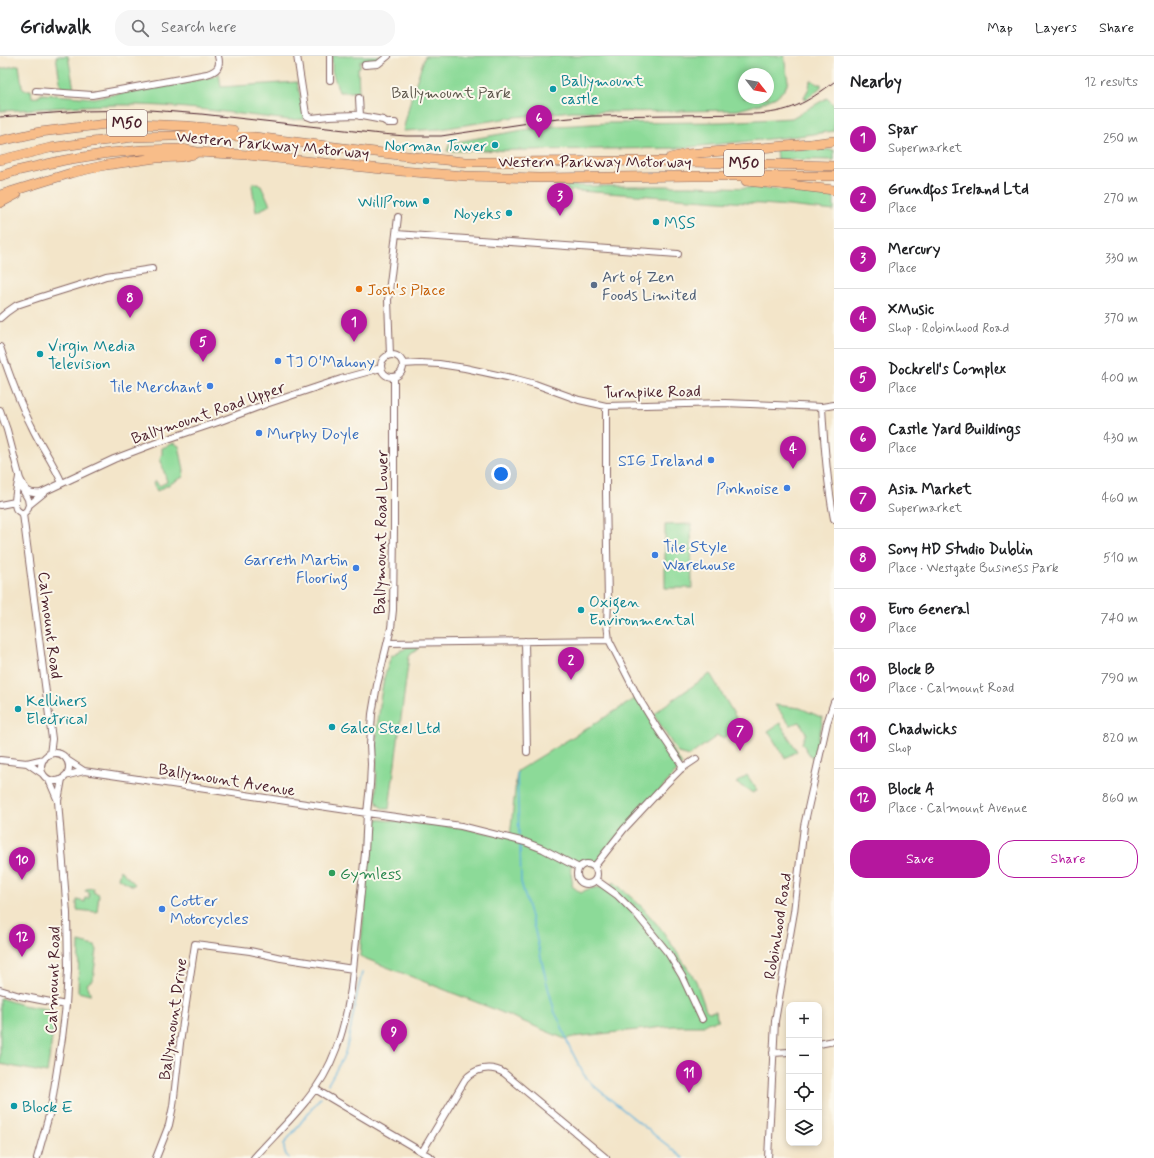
<!DOCTYPE html>
<html lang="en">
<head>
<meta charset="utf-8">
<style>
	:root { --surface:#fff; --page:#f6f6f6; --text:#202124; --muted:#757577; --line:#e0e0e0; --accent:#b5179e }
	body { margin:0; font-family:Mynerve,sans-serif; background:var(--page); color:var(--text) }
	.controls { position:absolute; right:12px; bottom:12px; display:grid; overflow:hidden; border-radius:8px; box-shadow:0 2px 6px #0003 }
	.controls button { width:36px; height:36px; display:grid; place-items:center; padding:0; border:0; border-bottom:1px solid var(--line); background:var(--surface); color:var(--text); font:20px sans-serif }
	.compass { position:absolute; left:738px; top:12px; width:36px; height:36px; border-radius:50%; background:var(--surface); box-shadow:0 2px 6px #0003; rotate:121deg }
	.you { position:absolute; left:501px; top:418px; width:14px; height:14px; margin:-10px; border:3px solid #fff; border-radius:50%; background:#1a73e8; box-shadow:0 0 0 6px #1a73e833 }
	.badge { display:grid; place-items:center; width:26px; height:26px; border-radius:50%; background:var(--accent); color:#fff; font-size:13px; font-weight:700 }
	.pin { position:absolute; translate:-50% -33px; filter:drop-shadow(0 1px 2px #0008) }
	.pin::after { content:''; position:absolute; top:21px; width:14px; height:12px; background:inherit; clip-path:polygon(0 0,100% 0,50% 100%) }
	.list { margin:0; padding:0; list-style:none }
	h2 { display:flex; justify-content:space-between; align-items:center; height:52px; margin:0; padding:0 16px; font-size:17px }
	h2 small { font-size:13px; font-weight:400; color:var(--muted) }
	.list li { display:grid; grid-template-columns:26px 1fr auto; gap:12px; align-items:center; box-sizing:border-box; height:60px; padding:0 16px; border-top:1px solid var(--line) }
	.list b { display:block; font-size:15px; white-space:nowrap }
	.list p { margin:0; font-size:13px; white-space:nowrap; color:var(--muted) }
	.list em { font-size:13px; font-style:normal; color:var(--muted) }
	.actions { display:flex; gap:8px; padding:12px 16px }
	.actions a { flex:1; padding:9px 0; border:1px solid var(--accent); border-radius:16px; text-align:center; font-size:14px; color:var(--accent) }
	.actions .main { background:var(--accent); color:#fff }
	.icon { flex:none; width:22px; height:22px; fill:none; stroke:currentColor; stroke-width:2; stroke-linecap:round; stroke-linejoin:round }
	.map { position:relative; flex:none; width:834px; height:1102px; overflow:hidden }
	header { display:flex; align-items:center; gap:24px; box-sizing:border-box; height:56px; padding:0 20px; background:var(--surface); border-bottom:1px solid var(--line) }
	header strong { font-size:19px }
	nav { display:flex; gap:22px; margin-inline-start:auto; font-size:14px }
	.search { width:280px; height:36px; background:var(--page); display:flex; align-items:center; gap:10px; box-sizing:border-box; padding:0 14px; border-radius:16px; color:var(--muted); font-size:15px }
	main { display:flex }
	aside { flex:1; background:var(--surface) }
	.map>svg:first-child { display:block }
	.green { fill:#8cda98; stroke:#6b7c62; fill-rule:evenodd }
	.lines { fill:none; stroke-linecap:round; stroke-linejoin:round }
	.stream { stroke:#62b3dd; stroke-width:1.5 }
	.minor-casing { stroke:#856462; stroke-width:8 }
	.highway-casing { stroke:#856462; stroke-width:10 }
	.minor { stroke:#fff; stroke-width:6 }
	.highway { stroke:#f8bd89; stroke-width:9 }
	.tram { stroke:#4a1f2b; stroke-width:1 }
	.culture-dot { fill:#0f9aa8; stroke:#fbf7ec; stroke-width:1.5 }
	.service-dot { fill:#5c6f8a; stroke:#fbf7ec; stroke-width:1.5 }
	.food-dot { fill:#e8710a; stroke:#fbf7ec; stroke-width:1.5 }
	.shop-dot { fill:#3f7fe0; stroke:#fbf7ec; stroke-width:1.5 }
	.leisure-dot { fill:#2e9e5b; stroke:#fbf7ec; stroke-width:1.5 }
	.labels { text-anchor:middle; stroke-width:4; stroke-linejoin:round; paint-order:stroke }
	.shield { fill:#fbf7ec; stroke:#7f6065; stroke-width:1 }
	.shield-label { font-size:15px; font-weight:bold; fill:#4a1f2b }
	.culture-label { font-size:16px; fill:#0d838f; stroke:#fbf7ec; text-anchor:start }
	.park-label { font-size:16px; fill:#5e574c; stroke:#fbf7ec }
	.street-label { font-size:16px; fill:#4a1f2b; stroke:#fbf7ec }
	.service-label { font-size:16px; fill:#4e5e75; stroke:#fbf7ec; text-anchor:start }
	.food-label { font-size:16px; fill:#c56008; stroke:#fbf7ec; text-anchor:start }
	.shop-label { font-size:16px; fill:#366cbe; stroke:#fbf7ec; text-anchor:start }
	.leisure-label { font-size:16px; fill:#27864d; stroke:#fbf7ec; text-anchor:start }
</style>
</head>
<body>
<header>
<strong>Gridwalk</strong>
<div class="search"><svg class="icon" aria-label="search" viewBox="0 0 24 24"><circle cx="10" cy="10" r="6"/><path d="M15 15l6 6"/></svg>Search here</div>
<nav><a>Map</a><a>Layers</a><a>Share</a></nav>
</header>
<main>
<div class="map">
<svg width="834" height="1102" viewBox="0 0 834 1102">
	<rect width="100%" height="100%" fill="#fbf7ec"/>
	<filter id="ink" filterUnits="userSpaceOnUse"><feTurbulence type="fractalNoise" baseFrequency=".025" numOctaves="2"/><feDisplacementMap in="SourceGraphic" scale="8" xChannelSelector="R" yChannelSelector="G"/><feConvolveMatrix kernelMatrix="1 2 1 2 8 2 1 2 1" color-interpolation-filters="sRGB"/></filter>
	<filter id="wash" filterUnits="userSpaceOnUse"><feTurbulence type="fractalNoise" baseFrequency=".012" numOctaves="4" result="noise"/><feDisplacementMap in="SourceGraphic" scale="16" xChannelSelector="R" yChannelSelector="G"/><feGaussianBlur stdDeviation="0.9" result="paint"/><feColorMatrix in="noise" values="0 0 0 0 0 0 0 0 0 0 0 0 0 0 0 0 0 1.4 0 .05"/><feComposite in="paint" operator="in"/></filter>
	<g filter="url(#wash)">
		<rect width="100%" height="100%" fill="#f3e5c9"/>
		<path class="green" d="M56,0H68L74,33L61,32Z
			M332,0H386L377,6L360,5V11L358,12L359,36H339L332,15Z
			M425,0H784L788,25L785,33L776,41L760,48L738,54L616,56L572,55L515,61L441,73L403,75L412,38ZM744,18H768V42H744Z
			M19,9L22,30L24,34H31L32,41C38,42 37,41 42,38L94,42L207,22L216,20L219,17L221,31L297,26L305,63L289,64C238,58 188,50 137,49C91,48 46,53 0,55V13Z
			M812,24L817,28H821V31L809,41L805,43L804,41L809,32L810,25Z
			M827,42L834,49V75L798,80L681,92L447,95L450,87L540,71L608,67L721,66L792,62Z
			M810,93L834,94V104L777,103L776,94Z
			M253,127L261,129L270,149L256,156L252,130Z
			M567,130H692L752,132L789,134L834,140V155L789,150L566,134Z
			M174,387L179,390L184,414L183,421L157,435L153,427L156,425L159,430L167,426L160,402L162,398V392Z
			M691,468L692,532H665V469Z
			M407,591H418V593L411,598L409,601L389,753H384L378,749L376,743L377,672L380,650V644L384,622L389,606L392,599L395,598L396,596H399L400,594H403Z
			M710,618L711,619L741,670L723,682L717,680L689,700L678,697L654,659L661,652Z
			M638,641L682,709L594,811C590,807 585,807 580,810L572,808C568,815 574,822 572,830L581,837C585,834 589,832 594,832C603,830 606,833 614,826L641,850L662,874L696,925L706,954L709,956L716,955L717,962L719,964L707,967L704,970H673L573,981L565,983L491,952L369,904L360,900L369,795L373,763L458,771L510,781L517,715Z
			M775,649L800,652L823,662L814,703L809,698L802,687L806,677L800,666L790,669Z
			M780,667L797,695L785,702L768,675Z
			M747,719L757,734L753,737L736,727Z
			M120,814L135,828L133,830L118,822Z
			M94,832L93,836L99,838L97,856L77,854V844L85,846V842H89V836L85,835L86,833Z
			M79,886L95,890L97,894L93,923L87,928L90,936V939L78,936Z
			M0,942L22,949L53,954L56,955L47,1017L0,1008Z"/>
		<g class="lines">
			<path class="stream" d="M517,717L519,779
				M520,789L521,826L535,875L546,924L555,957L560,966L569,990L584,1019L594,1030L683,1102
				M328,1028L344,1000L348,986L357,938L362,917
				M289,1102C284,1098 284,1093 284,1088L320,1042"/>
		</g>
	</g>
	<g filter="url(#ink)">
		<g class="lines">
			<g class="minor-casing">
				<path id="minor" d="M297,0L306,58L307,60L312,62L329,60L356,59L383,64L388,67H395
					M330,0V24
					M365,9L378,8L388,0
					M36,35L92,39L207,18C217,15 221,11 218,0
					M359,42L360,60
					M396,178L678,198
					M0,262L7,256L17,249L41,241L86,227L106,220L152,213
					M0,291C9,318 18,344 31,369C40,389 53,406 62,427
					M390,299L388,244L398,161
					M381 310a11 11 0 1 1 22 0a11 11 0 1 1-22 0Z
					M403,308L420,307L439,308L465,312L516,323L535,328L579,344L606,350L725,347L822,351L834,349
					M606,350V438L608,545L607,568L609,584L638,641L657,672L680,706L682,709L681,713
					M822,351C824,388 827,426 834,463
					M0,354L7,374L20,423
					M19,421C25,432 26,439 41,437L114,403L156,387L218,366L266,348L341,323L381,312
					M19,421C18,428 12,449 17,454C18,455 21,457 23,458L27,454L29,449L45,436
					M22,432L28,443L29,449
					M0,449L15,446
					M23,458L52,683L50,698
					M525,585L527,696
					M387,587L609,584
					M41 711a14 14 0 1 1 28 0a14 14 0 1 1-28 0Z
					M0,704L27,707L44,703
					M67,704L84,715
					M27,707L43,718
					M65,720L84,715L367,757L461,770L525,786L543,793L579,812
					M49,724L58,745
					M577 818a10 10 0 1 1 20 0a10 10 0 1 1-20 0Z
					M594,811L624,773L665,729L681,713L696,703
					M596,824L617,839L638,860L668,897L682,920L702,963
					M0,934L20,940L66,949
					M819,988L834,985
					M773,997L789,996
					M315,1033L432,1102
					M422,1096L465,1024C475,1012 490,1009 504,1017L606,1102
					M37,1102L51,1052L62,982L66,949L68,914L67,857L58,745L62,723
					M156,1102L169,1069L173,1050L180,987L195,888L250,895L281,902L353,913
					M254,1102C271,1083 290,1065 306,1045C334,1012 344,975 351,933L365,797L367,757L370,729L371,708L370,689L372,658L377,629L391,572L393,554L394,471V321
					M768,1102L775,965L794,856L804,770L827,667L834,646"/>
			</g>
			<g class="highway-casing">
				<path id="highway" d="M0,85L40,76L115,67L186,70L233,74
					M670,102L687,98L810,88L834,85
					M0,104L50,92L84,87L134,81L206,79L255,81L415,101L465,106H499L655,105L834,110
					M0,120L16,115L65,104L109,97L143,94L182,93L197,96L248,99L401,115L466,120L539,122L692,120H834
					M746,125L799,130L834,134
					M0,139L71,117L106,109L156,102L180,101L194,98
					M0,147L17,138"/>
			</g>
			<use href="#minor" class="minor"/>
			<use href="#highway" class="highway"/>
			<path class="tram" d="M0,61L80,55L150,54L201,58L381,78L406,80H441L549,64L592,60L753,58C790,57 806,47 834,26"/>
		</g>
	</g>
	<g class="culture-dot">
		<circle cx="553" cy="33" r="4"/>
		<circle cx="495" cy="89" r="4"/>
		<circle cx="426" cy="145" r="4"/>
		<circle cx="509" cy="157" r="4"/>
		<circle cx="656" cy="166" r="4"/>
		<circle cx="40" cy="298" r="4"/>
		<circle cx="581" cy="554" r="4"/>
		<circle cx="18" cy="653" r="4"/>
		<circle cx="332" cy="671" r="4"/>
		<circle cx="14" cy="1050" r="4"/>
	</g>
	<circle class="service-dot" cx="594" cy="229" r="4"/>
	<circle class="food-dot" cx="359" cy="233" r="4"/>
	<g class="shop-dot">
		<circle cx="278" cy="305" r="4"/>
		<circle cx="210" cy="330" r="4"/>
		<circle cx="259" cy="377" r="4"/>
		<circle cx="711" cy="404" r="4"/>
		<circle cx="787" cy="432" r="4"/>
		<circle cx="655" cy="499" r="4"/>
		<circle cx="356" cy="512" r="4"/>
		<circle cx="162" cy="853" r="4"/>
	</g>
	<circle class="leisure-dot" cx="332" cy="817" r="4"/>
	<g class="labels">
		<g class="shield">
			<rect x="107" y="54" width="40" height="26" rx="3"/>
			<rect x="724" y="94" width="40" height="26" rx="3"/>
		</g>
		<g class="shield-label">
			<text x="127" y="72">M50</text>
			<text x="744" y="112">M50</text>
		</g>
		<g class="culture-label">
			<text x="561" y="30">Ballymount<tspan x="561" dy="18">castle</tspan></text>
			<text x="487" y="95" text-anchor="end">Norman Tower</text>
			<text x="418" y="151" text-anchor="end">WillProm</text>
			<text x="501" y="163" text-anchor="end">Noyeks</text>
			<text x="664" y="172">MSS</text>
			<text x="48" y="295">Virgin Media<tspan x="48" dy="18">Television</tspan></text>
			<text x="589" y="551">Oxigen<tspan x="589" dy="18">Environmental</tspan></text>
			<text x="26" y="650">Kellihers<tspan x="26" dy="18">Electrical</tspan></text>
			<text x="340" y="677">Galco Steel Ltd</text>
			<text x="22" y="1056">Block E</text>
		</g>
		<g class="park-label">
			<text x="451" y="42">Ballymount Park</text>
		</g>
		<g class="street-label">
			<text transform="translate(273 88) rotate(5)" y="6">Western Parkway Motorway</text>
			<text x="595" y="111">Western Parkway Motorway</text>
			<text transform="translate(652 335) rotate(-1)" y="6">Turnpike Road</text>
			<text transform="translate(208 356) rotate(-19)" y="6">Ballymount Road Upper</text>
			<text transform="translate(380 476) rotate(-89)" y="6">Ballymount Road Lower</text>
			<text transform="translate(51 569) rotate(83)" y="6">Calmount Road</text>
			<text transform="translate(227 723) rotate(9)" y="6">Ballymount Avenue</text>
			<text transform="translate(777 870) rotate(-81)" y="6">Robinhood Road</text>
			<text transform="translate(52 924) rotate(-88)" y="6">Calmount Road</text>
			<text transform="translate(172 963) rotate(-82)" y="6">Ballymount Drive</text>
		</g>
		<g class="service-label">
			<text x="602" y="226">Art of Zen<tspan x="602" dy="18">Foods Limited</tspan></text>
		</g>
		<g class="food-label">
			<text x="367" y="239">Josh's Place</text>
		</g>
		<g class="shop-label">
			<text x="286" y="311">TJ O'Mahony</text>
			<text x="202" y="336" text-anchor="end">Tile Merchant</text>
			<text x="267" y="383">Murphy Doyle</text>
			<text x="703" y="410" text-anchor="end">SIG Ireland</text>
			<text x="779" y="438" text-anchor="end">Pinknoise</text>
			<text x="663" y="496">Tile Style<tspan x="663" dy="18">Warehouse</tspan></text>
			<text x="348" y="509" text-anchor="end">Garreth Martin<tspan x="348" dy="18">Flooring</tspan></text>
			<text x="170" y="850">Cotter<tspan x="170" dy="18">Motorcycles</tspan></text>
		</g>
		<g class="leisure-label">
			<text x="340" y="823">Gymless</text>
		</g>
	</g>
</svg>
<div class="controls">
<button>+</button>
<button>−</button>
<button><svg class="icon" aria-label="locate" viewBox="0 0 24 24"><circle cx="12" cy="12" r="6"/><path d="M12 2v4M12 18v4M2 12h4M18 12h4"/></svg></button>
<button><svg class="icon" aria-label="layers" viewBox="0 0 24 24"><path d="M12 4l9 5-9 5-9-5zM3 14l9 5 9-5"/></svg></button>
</div>
<svg class="compass" viewBox="-18 -18 36 36"><path d="M0-13l5 13h-10z" fill="#e53935"/><path d="M0 13l5-13h-10z" fill="#757577"/></svg>
<div class="you"></div>
<div class="pin badge" style="left:354px;top:286px">1</div>
<div class="pin badge" style="left:571px;top:624px">2</div>
<div class="pin badge" style="left:560px;top:160px">3</div>
<div class="pin badge" style="left:793px;top:413px">4</div>
<div class="pin badge" style="left:203px;top:306px">5</div>
<div class="pin badge" style="left:539px;top:82px">6</div>
<div class="pin badge" style="left:740px;top:695px">7</div>
<div class="pin badge" style="left:130px;top:262px">8</div>
<div class="pin badge" style="left:394px;top:996px">9</div>
<div class="pin badge" style="left:22px;top:824px">10</div>
<div class="pin badge" style="left:689px;top:1037px">11</div>
<div class="pin badge" style="left:22px;top:901px">12</div>
</div>
<aside>
<h2>Nearby<small>12 results</small></h2>
<ul class="list">
<li><span class="badge">1</span><div><b>Spar</b><p>Supermarket</p></div><em>250 m</em></li>
<li><span class="badge">2</span><div><b>Grundfos Ireland Ltd</b><p>Place</p></div><em>270 m</em></li>
<li><span class="badge">3</span><div><b>Mercury</b><p>Place</p></div><em>330 m</em></li>
<li><span class="badge">4</span><div><b>XMusic</b><p>Shop · Robinhood Road</p></div><em>370 m</em></li>
<li><span class="badge">5</span><div><b>Dockrell's Complex</b><p>Place</p></div><em>400 m</em></li>
<li><span class="badge">6</span><div><b>Castle Yard Buildings</b><p>Place</p></div><em>430 m</em></li>
<li><span class="badge">7</span><div><b>Asia Market</b><p>Supermarket</p></div><em>460 m</em></li>
<li><span class="badge">8</span><div><b>Sony HD Studio Dublin</b><p>Place · Westgate Business Park</p></div><em>510 m</em></li>
<li><span class="badge">9</span><div><b>Euro General</b><p>Place</p></div><em>740 m</em></li>
<li><span class="badge">10</span><div><b>Block B</b><p>Place · Calmount Road</p></div><em>790 m</em></li>
<li><span class="badge">11</span><div><b>Chadwicks</b><p>Shop</p></div><em>820 m</em></li>
<li><span class="badge">12</span><div><b>Block A</b><p>Place · Calmount Avenue</p></div><em>860 m</em></li>
</ul>
<div class="actions"><a class="main">Save</a><a>Share</a></div>
</aside>
</main>
</body>
</html>
